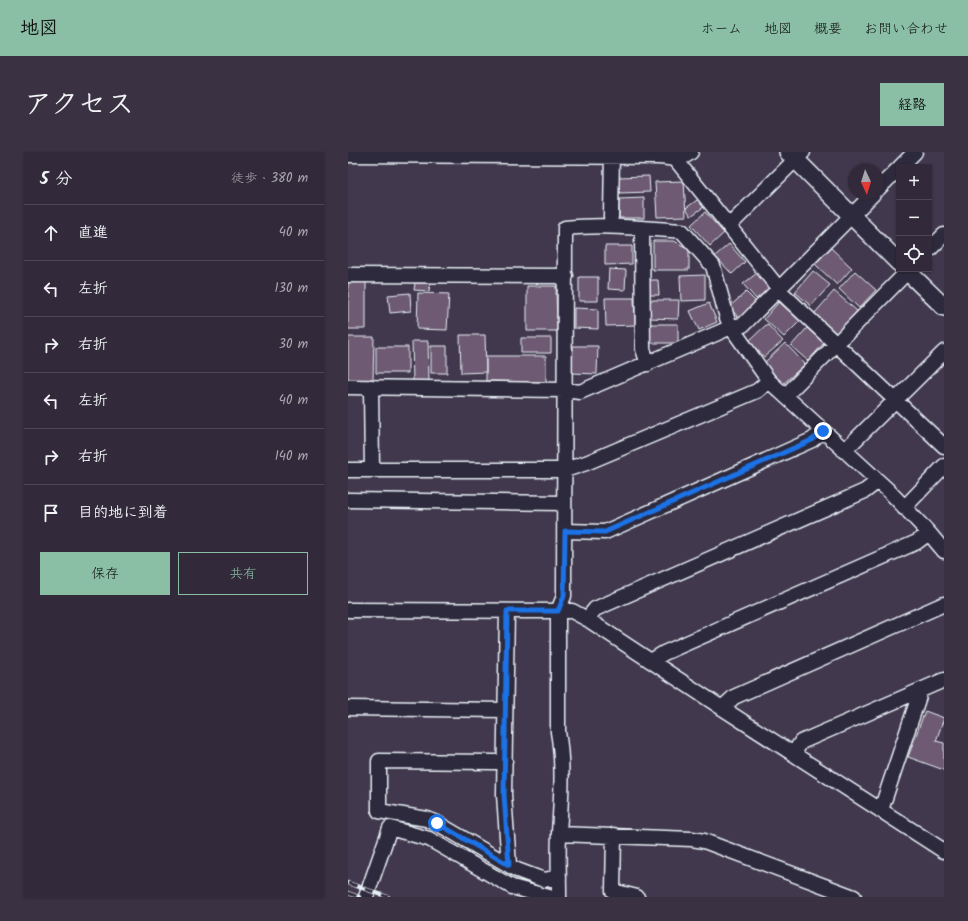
<!DOCTYPE html>
<html lang="ja">
<head>
<meta charset="utf-8">
<style>
	:root { --surface:#322a3a; --page:#3a3242; --text:#f1f3f6; --muted:#a8a7af; --line:#4d4654; --accent:#8abfa5 }
	body { margin:0; font-family:Kalam,"Klee One",sans-serif; background:var(--page); color:var(--text) }
	.controls { position:absolute; right:12px; top:12px; display:grid; overflow:hidden; border-radius:0px; box-shadow:0 1px 3px #0004 }
	.controls button { width:36px; height:36px; display:grid; place-items:center; padding:0; border:0; border-bottom:1px solid var(--line); background:var(--surface); color:var(--text); font:20px sans-serif }
	.compass { position:absolute; left:500px; top:12px; width:36px; height:36px; border-radius:50%; background:var(--surface); box-shadow:0 1px 3px #0004; rotate:176deg }
	.stop { position:absolute; width:12px; height:12px; margin:-9px; border:3px solid #1a73e8; border-radius:50%; background:#fff }
	.stop.end { background:#1a73e8; border-color:#fff; box-shadow:0 1px 4px #0008 }
	.list { margin:0; padding:0; list-style:none }
	h2 { display:flex; justify-content:space-between; align-items:center; height:52px; margin:0; padding:0 16px; font-size:17px }
	h2 small { font-size:13px; font-weight:400; color:var(--muted) }
	.list li { display:grid; grid-template-columns:26px 1fr auto; gap:12px; align-items:center; box-sizing:border-box; height:56px; padding:0 16px; border-top:1px solid var(--line) }
	.list b { display:block; font-size:15px; white-space:nowrap }
	.list em { font-size:13px; font-style:normal; color:var(--muted) }
	.actions { display:flex; gap:8px; padding:12px 16px }
	.actions a { flex:1; padding:9px 0; border:1px solid var(--accent); border-radius:0px; text-align:center; font-size:14px; color:var(--accent) }
	.actions .main { background:var(--accent); color:#111 }
	.icon { flex:none; width:22px; height:22px; fill:none; stroke:currentColor; stroke-width:2; stroke-linecap:round; stroke-linejoin:round }
	.map { position:relative; flex:none; width:596px; height:745px; overflow:hidden; border-radius:0px }
	header { display:flex; align-items:center; gap:24px; box-sizing:border-box; height:56px; padding:0 20px; background:var(--accent); color:#111 }
	header strong { font-size:19px }
	nav { display:flex; gap:22px; margin-inline-start:auto; font-size:14px }
	.intro { display:flex; align-items:center; justify-content:space-between; box-sizing:border-box; height:96px; padding:0 24px }
	h1 { margin:0; font-size:28px }
	.button { padding:10px 18px; border-radius:0px; background:var(--accent); color:#111; font-size:14px; font-weight:700 }
	main { display:flex; gap:24px; padding:0 24px }
	aside { flex:1; background:var(--surface); border-radius:0px; box-shadow:0 1px 3px #0004 }
	.map>svg:first-child { display:block }
	.building { fill:#6e5a72; stroke:#e8f1f8 }
	.lines { fill:none; stroke-linecap:round; stroke-linejoin:round }
	.minor-casing { stroke:#e8f1f8; stroke-width:17 }
	.tertiary-casing { stroke:#e8f1f8; stroke-width:20 }
	.minor { stroke:#2f2a3d; stroke-width:14 }
	.tertiary { stroke:#2f2a3d; stroke-width:17 }
	.rail-casing { stroke:#e8f1f8; stroke-width:4.5 }
	.rail { stroke:#2f2a3d; stroke-width:3; stroke-dasharray:9; stroke-linecap:butt }
	.route { stroke:#1a73e8; stroke-width:5 }
</style>
</head>
<body>
<header>
<strong>地図</strong>
<nav><a>ホーム</a><a>地図</a><a>概要</a><a>お問い合わせ</a></nav>
</header>
<div class="intro"><h1>アクセス</h1><a class="button">経路</a></div>
<main>
<aside>
<h2>5 分<small>徒歩 · 380 m</small></h2>
<ul class="list">
<li><svg class="icon" aria-label="ahead" viewBox="0 0 24 24"><path d="M12 20V5M6 11l6-6 6 6"/></svg><div><b>直進</b></div><em>40 m</em></li>
<li><svg class="icon" aria-label="left" viewBox="0 0 24 24"><path d="M17 20v-9H6M10 6l-5 5 5 5"/></svg><div><b>左折</b></div><em>130 m</em></li>
<li><svg class="icon" aria-label="right" viewBox="0 0 24 24"><path d="M7 20v-9h11M14 6l5 5-5 5"/></svg><div><b>右折</b></div><em>30 m</em></li>
<li><svg class="icon" aria-label="left" viewBox="0 0 24 24"><path d="M17 20v-9H6M10 6l-5 5 5 5"/></svg><div><b>左折</b></div><em>40 m</em></li>
<li><svg class="icon" aria-label="right" viewBox="0 0 24 24"><path d="M7 20v-9h11M14 6l5 5-5 5"/></svg><div><b>右折</b></div><em>140 m</em></li>
<li><svg class="icon" aria-label="arrive" viewBox="0 0 24 24"><path d="M6 21V4h12l-3 4 3 4H6"/></svg><div><b>目的地に到着</b></div></li>
</ul>
<div class="actions"><a class="main">保存</a><a>共有</a></div>
</aside>
<div class="map">
<svg width="596" height="745" viewBox="0 0 596 745">
	<rect width="100%" height="100%" fill="#42384d"/>
	<filter id="ink" filterUnits="userSpaceOnUse"><feTurbulence type="fractalNoise" baseFrequency=".025" numOctaves="2"/><feDisplacementMap in="SourceGraphic" scale="8" xChannelSelector="R" yChannelSelector="G"/><feConvolveMatrix kernelMatrix="1 2 1 2 8 2 1 2 1" color-interpolation-filters="sRGB"/></filter>
	<g filter="url(#ink)">
		<path class="building" d="M301,24L302,40L271,41V25Z
			M336,29L338,64L309,65L307,30Z
			M296,46V66H271V47Z
			M352,46L357,54L343,64L338,56Z
			M357,60L376,81L362,94L343,73Z
			M305,89H326L341,97V118H305Z
			M381,92L397,110L384,122L367,104Z
			M257,94H284V112L257,113Z
			M483,96L504,116L489,133L467,112Z
			M261,117L278,118L277,138L260,137Z
			M465,119L482,133L463,154L447,140Z
			M507,119L528,138L511,156L491,137Z
			M409,121L422,136L408,147L395,132Z
			M357,123V148L333,149L332,124Z
			M231,125H250V149H231Z
			M301,128H310L311,143H302Z
			M0,129H18V177H0Z
			M67,131H82L81,139L66,138Z
			M179,134H208L209,179H179Z
			M486,139L509,159L489,182L466,162Z
			M398,140L408,150L391,166L381,155Z
			M62,141L63,159L42,161L40,143Z
			M70,141L101,142L99,178L69,177Z
			M257,146H286L287,173L258,174Z
			M302,148H331L330,167L301,166Z
			M431,150L452,169L436,185L416,167Z
			M361,151L369,170L351,178L342,159Z
			M226,156L250,157V177L226,176Z
			M301,172H330V191H301Z
			M419,172L435,189L416,205L401,189Z
			M459,176L476,191L460,209L443,194Z
			M112,183H137L138,220L113,221Z
			M0,185H26L25,228H0Z
			M173,186H203V201H173Z
			M64,189H80L81,229H65Z
			M437,191L457,212L435,232L416,211Z
			M83,194H99V221H83Z
			M225,194H250L249,222L224,221Z
			M28,195H60V221H28Z
			M138,204H198V230L138,229Z
			M577,559L596,566L588,589L596,591V618L560,605Z"/>
		<g class="lines">
			<g class="minor-casing">
				<path id="minor" d="M325,0L328,8L436,143L596,294
					M0,3L312,5C325,7 332,9 343,0
					M552,15L567,0
					M530,37L551,16
					M263,65L264,0
					M381,74L455,0
					M294,76L295,197L300,212
					M581,98L596,83
					M0,123L218,124
					M0,235L217,238L232,240L372,180L383,175L395,173L525,42
					M23,235L24,318
					M437,244L562,117
					M496,299L596,200
					M0,318H217L238,311L409,239L421,229
					M0,348L216,351
					M556,356L596,314
					M217,379L257,380L464,288L475,279
					M0,458L224,459L239,467L374,556L596,699
					M159,459L156,643L161,713
					M239,467L247,457L517,339L530,329
					M303,509L316,501L569,390L581,381
					M0,556L157,558
					M374,556L386,545L596,452
					M446,601L453,590L596,528
					M157,609L146,610L31,609V659L79,667L89,671L169,718L196,728L211,725
					M533,658L573,538
					M211,682L344,687L356,689L506,745
					M266,683L265,739L289,745
					M18,745L42,676L81,687L164,735L201,745
					M211,745C211,724 210,702 211,681C213,647 216,613 210,580V459L216,444L217,76C256,72 296,76 334,79L365,114L379,166L383,175L421,229L541,339L581,381L596,399"/>
			</g>
			<g class="tertiary-casing">
				<path id="tertiary" d="M440,0L551,111
					M557,117L596,155"/>
			</g>
			<use href="#minor" class="minor"/>
			<use href="#tertiary" class="tertiary"/>
			<g class="rail-casing">
				<path id="rail" d="M0,731L40,745
					M0,741L11,745"/>
			</g>
			<use href="#rail" class="rail"/>
		</g>
	</g>
	<g class="lines" filter="url(#ink)">
		<path class="route" d="M89,671L161,713L156,643L159,459H210L216,444L217,379L257,380L464,288L475,279"/>
	</g>
</svg>
<div class="controls">
<button>+</button>
<button>−</button>
<button><svg class="icon" aria-label="locate" viewBox="0 0 24 24"><circle cx="12" cy="12" r="6"/><path d="M12 2v4M12 18v4M2 12h4M18 12h4"/></svg></button>
</div>
<svg class="compass" viewBox="-18 -18 36 36"><path d="M0-13l5 13h-10z" fill="#e53935"/><path d="M0 13l5-13h-10z" fill="#a8a7af"/></svg>
<div class="stop" style="left:89px;top:671px"></div>
<div class="stop end" style="left:475px;top:279px"></div>
</div>
</main>
</body>
</html>
